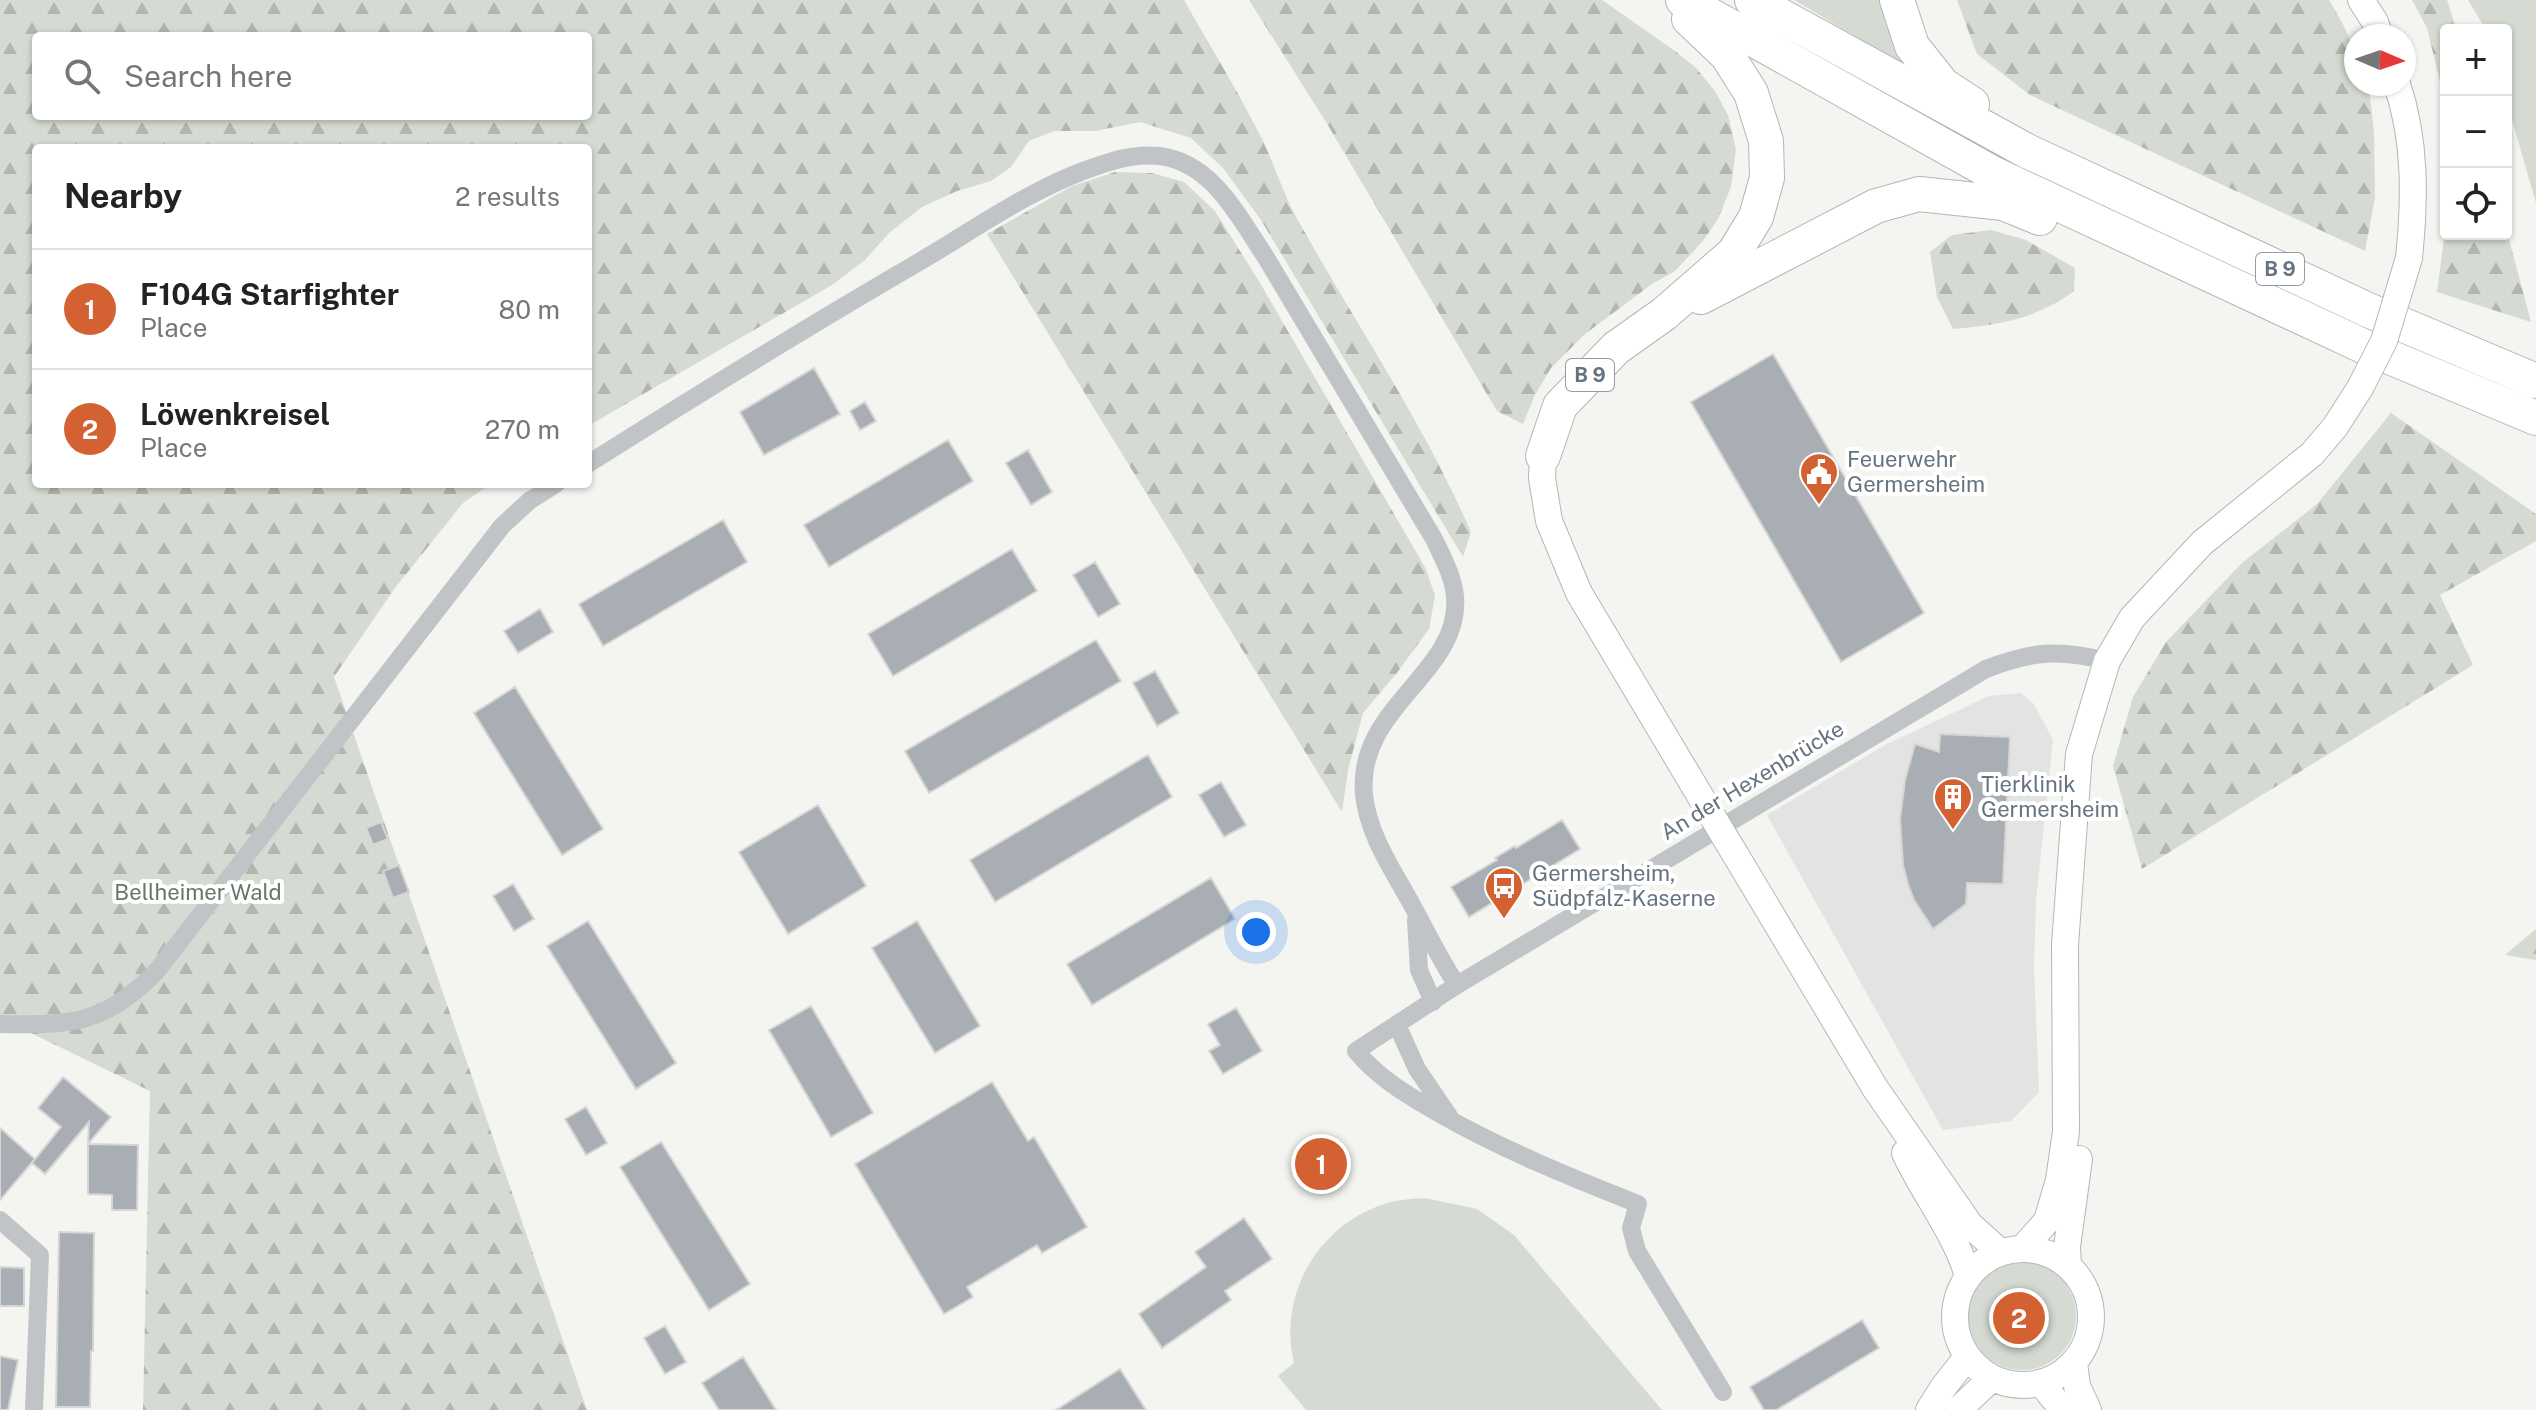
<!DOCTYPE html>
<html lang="en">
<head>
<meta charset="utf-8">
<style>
	:root { --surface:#fff; --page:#f6f6f6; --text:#222; --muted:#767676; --line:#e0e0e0; --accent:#d46132 }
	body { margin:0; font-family:"Public Sans",sans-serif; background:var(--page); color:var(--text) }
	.controls { position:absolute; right:24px; top:24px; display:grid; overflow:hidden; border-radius:8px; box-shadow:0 2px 6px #0004 }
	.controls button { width:72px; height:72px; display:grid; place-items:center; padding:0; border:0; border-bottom:2px solid var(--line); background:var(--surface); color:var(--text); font:40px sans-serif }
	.compass { position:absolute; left:2344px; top:24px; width:72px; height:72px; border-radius:50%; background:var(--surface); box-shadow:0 2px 6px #0004; rotate:92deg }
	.you { position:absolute; left:1256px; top:932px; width:28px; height:28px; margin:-20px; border:6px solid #fff; border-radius:50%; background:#1a73e8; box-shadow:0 0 0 12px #1a73e833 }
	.badge { display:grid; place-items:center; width:52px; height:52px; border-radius:50%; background:var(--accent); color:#fff; font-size:26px; font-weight:700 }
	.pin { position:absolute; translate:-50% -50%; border:4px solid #fff; box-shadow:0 2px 8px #0006 }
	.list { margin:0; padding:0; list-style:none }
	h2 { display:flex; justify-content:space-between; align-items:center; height:104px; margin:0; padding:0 32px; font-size:34px }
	h2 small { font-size:26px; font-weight:400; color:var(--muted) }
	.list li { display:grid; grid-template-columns:52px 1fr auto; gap:24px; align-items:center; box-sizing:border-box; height:120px; padding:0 32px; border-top:2px solid var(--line) }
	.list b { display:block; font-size:30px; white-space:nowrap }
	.list p { margin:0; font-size:26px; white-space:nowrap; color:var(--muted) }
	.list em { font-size:26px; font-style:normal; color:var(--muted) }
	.icon { flex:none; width:44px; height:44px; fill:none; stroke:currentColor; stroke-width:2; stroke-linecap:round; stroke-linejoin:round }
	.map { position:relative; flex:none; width:2536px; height:1410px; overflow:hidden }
	.search { position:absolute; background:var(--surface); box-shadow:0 2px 6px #0004; left:32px; top:32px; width:560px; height:88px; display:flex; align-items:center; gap:20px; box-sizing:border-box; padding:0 28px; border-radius:8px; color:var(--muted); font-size:30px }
	.panel { position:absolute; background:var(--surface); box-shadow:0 2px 6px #0004; left:32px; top:144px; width:560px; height:344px; border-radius:8px }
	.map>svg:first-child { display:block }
	.built { fill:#e2e3e2 }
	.grass { fill:#d5dbd2 }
	.forest { fill:url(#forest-firs); fill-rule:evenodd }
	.building { fill:#a8aeb4; stroke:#d6d6d4; stroke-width:2 }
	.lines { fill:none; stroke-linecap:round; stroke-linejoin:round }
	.secondary-casing { stroke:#b3b7bb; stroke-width:28 }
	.highway-casing { stroke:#b3b6b9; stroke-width:36 }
	.street { stroke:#c0c4c7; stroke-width:18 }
	.secondary { stroke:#fff; stroke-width:26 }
	.highway { stroke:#fff; stroke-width:34 }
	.secondary-bridge-casing { stroke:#b3b7bb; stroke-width:28; stroke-linecap:butt }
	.secondary-bridge { stroke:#fff; stroke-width:26 }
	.labels { text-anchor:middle; stroke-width:8; stroke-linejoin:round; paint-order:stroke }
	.shield { fill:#fff; stroke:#949da6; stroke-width:2 }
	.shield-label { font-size:20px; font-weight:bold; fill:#667380 }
	.poi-label { font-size:22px; fill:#667380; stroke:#fff; text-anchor:start }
	.street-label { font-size:22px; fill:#667380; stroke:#fff }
	.park-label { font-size:22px; fill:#677764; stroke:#fff }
</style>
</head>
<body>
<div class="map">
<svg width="2536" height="1410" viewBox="0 0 2536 1410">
	<defs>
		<pattern id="forest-firs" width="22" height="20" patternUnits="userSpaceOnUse" patternTransform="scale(2)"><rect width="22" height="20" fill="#d5dbd2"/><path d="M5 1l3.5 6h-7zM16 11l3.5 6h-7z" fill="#b1b6b0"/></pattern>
	</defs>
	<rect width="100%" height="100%" fill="#f4f4f1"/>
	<path class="built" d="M2021,693L2034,704L2053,740L2036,900L2034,967L2039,1092L2011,1121L1943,1130L1767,815L1887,744L1989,696Z"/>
	<path class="grass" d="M1794,0H1887L1914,71Z
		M2468,0H2536V203L2506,99V30H2486Z
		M1425,1198L1477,1209L1514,1235L1662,1410H1306L1278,1376L1294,1363C1278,1298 1315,1231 1376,1207C1392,1200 1408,1199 1425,1198Z
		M1968 1316a54 54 0 1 1 108 0a54 54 0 1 1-108 0Z"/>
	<path class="forest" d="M0,0H1184C1210,46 1238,91 1262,139C1275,166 1284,196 1299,222C1357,326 1423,422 1471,532L1463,557L1261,220L1223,168L1191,138L1140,122L1095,131H1054L1029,141L1011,167L991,181L957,191L922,207L889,233L865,260L832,285L588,426V148H36V484H491L463,503L395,588L334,677L587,1410H143L150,1091L0,1018ZM36,36H588V116H36Z
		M1249,0H1602L1675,51L1696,68L1715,91L1728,115L1736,149L1731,187L1718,219L1703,241L1675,271L1652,284L1585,334L1551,368L1535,395L1523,424L1497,411L1326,122Z
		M1957,0H2329C2348,32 2356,46 2356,84H2367L2369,87L2374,133L2375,198L2365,251L2030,95L1977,54Z
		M2412,0H2447L2457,30H2446V107L2427,28Z
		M1115,172L1152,173L1184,182L1215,211L1260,283L1426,569L1435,596L1429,629L1396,674L1363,713L1348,770L1342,812L987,234L1072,186Z
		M2446,223V234H2506V228L2531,322L2437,292Z
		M1991,230L2026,240L2075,268L2074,291C2036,319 1999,325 1953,329L1937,297L1930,252L1952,235Z
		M2391,413L2536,514V541L2440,595L2473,665L2142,869L2113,766L2133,697L2166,642L2242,563L2317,504Z
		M2536,929V960L2505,955Z"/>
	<path class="building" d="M1773,354L1924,613L1841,662L1691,402Z
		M814,368L840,414L764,455L740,412Z
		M865,402L876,421L860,430L850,411Z
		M948,440L973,481L829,567L804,525Z
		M1028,450L1052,492L1031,505L1006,463Z
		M723,520L747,562L603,646L579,604Z
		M1012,549L1037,591L893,676L868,634Z
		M1095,562L1120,604L1098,617L1073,575Z
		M540,609L553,632L518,653L504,631Z
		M1096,640L1121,681L929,793L905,751Z
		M1155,671L1179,713L1157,726L1133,683Z
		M515,687L603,829L562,855L474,713Z
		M1940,734L2010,737L2003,884L1967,883L1966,904L1933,929L1914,900L1908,884L1903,865L1900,819L1905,780L1915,744L1939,752Z
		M1148,755L1172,797L995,902L970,860Z
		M1221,782L1246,825L1224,837L1199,795Z
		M818,805L866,886L788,934L739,852Z
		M1562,820L1580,849L1469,917L1451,887L1497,860L1495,858L1515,846L1516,848Z
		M381,822L388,839L373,845L366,828Z
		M399,865L409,892L393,898L383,871Z
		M1211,878L1235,919L1092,1005L1067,964Z
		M513,884L534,919L514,931L493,896Z
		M588,921L676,1063L636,1089L547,946Z
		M917,921L980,1026L935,1053L872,948Z
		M811,1006L873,1113L831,1137L769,1030Z
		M1236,1008L1262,1051L1223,1074L1209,1051L1220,1045L1208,1024Z
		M63,1077L111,1117L88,1144L89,1122L45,1174L32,1163L61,1127L38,1108Z
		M992,1082L1028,1141L1034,1137L1087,1227L1042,1253L1037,1245L967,1287L973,1297L944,1314L855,1164Z
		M586,1107L607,1143L586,1155L565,1119Z
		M0,1128L35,1159L0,1200Z
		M661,1142L750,1284L709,1310L620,1167Z
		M88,1144L138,1145L137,1210H112V1195L88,1194Z
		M1244,1218L1272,1259L1225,1291L1231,1300L1162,1348L1139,1314L1206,1267L1195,1252Z
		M59,1232L94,1233L93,1351H91L90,1407H56Z
		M0,1267L24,1268V1306H0Z
		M1862,1320L1879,1348L1776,1410H1764L1750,1387Z
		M665,1326L686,1362L665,1374L644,1338Z
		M0,1356L18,1360L8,1410H0Z
		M743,1357L776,1410H719L702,1383Z
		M1120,1369L1146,1410H1056Z"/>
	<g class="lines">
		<g class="secondary-casing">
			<path id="secondary" d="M2361,0L2375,22L2380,36
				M2397,84C2416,141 2415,199 2409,258
				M1543,456L1542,478L1549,521L1579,593L1693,784
				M1744,869L1875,1088L1970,1225L2000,1252
				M1905,1153C1924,1194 1955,1232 1968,1276
				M2023,1248L2047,1221L2059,1180L2066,1131L2065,945L2079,754L2107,661L2132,618L2202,543L2312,454L2335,427L2360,388
				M1955 1317a68 68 0 1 1 136 0a68 68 0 1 1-136 0Z
				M2068,1266L2067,1247L2079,1159
				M2074,1363L2077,1386L2088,1410
				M2041,1383L2063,1410
				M1929,1410L1942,1389L1967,1357
				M1958,1410L1992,1378"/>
		</g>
		<g class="highway-casing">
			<path id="highway" d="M1683,0L1994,174L2363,346L2536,418
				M1752,0L2027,151L2368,310L2536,381
				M1897,0L1912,46L1943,85L1972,104
				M1701,297L1876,206L1919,194L2003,203L2040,218
				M1543,456L1560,406L1616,348L1664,314L1734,253L1756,217L1767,178L1766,141L1751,93L1727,55L1689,19"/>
		</g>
		<path class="street" d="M588,464C697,395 807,327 919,262C972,231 1025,193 1083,171C1108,162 1132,153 1159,156C1212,162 1238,216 1265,256L1434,539C1443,558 1453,576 1455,596C1462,673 1356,706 1364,794C1368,835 1393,870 1412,905C1427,932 1440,960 1457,985
			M1416,920L1419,970L1433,1002
			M0,1024C73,1025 102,1025 156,972L502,526L529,501L556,484
			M1397,1025L1417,1069L1449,1116
			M0,1220L40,1255L34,1410
			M1723,1392L1637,1251L1631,1228L1638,1204C1570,1177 1503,1150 1440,1114C1409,1096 1379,1079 1356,1051L1457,985L1986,669C2032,651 2059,649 2107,661"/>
		<use href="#secondary" class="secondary"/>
		<use href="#highway" class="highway"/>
		<g class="secondary-bridge-casing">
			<path id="secondary-bridge" d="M2360,388L2384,341L2409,258
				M1693,784L1744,869"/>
		</g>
		<use href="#secondary-bridge" class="secondary-bridge"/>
	</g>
	<defs>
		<g id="civic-pin" transform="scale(2)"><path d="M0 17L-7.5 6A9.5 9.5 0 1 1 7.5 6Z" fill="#d46132" stroke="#fff"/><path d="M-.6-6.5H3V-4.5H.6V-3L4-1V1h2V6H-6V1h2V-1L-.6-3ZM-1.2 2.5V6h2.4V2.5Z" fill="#fff"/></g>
		<g id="building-pin" transform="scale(2)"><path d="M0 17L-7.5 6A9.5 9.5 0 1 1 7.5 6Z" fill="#d46132" stroke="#fff"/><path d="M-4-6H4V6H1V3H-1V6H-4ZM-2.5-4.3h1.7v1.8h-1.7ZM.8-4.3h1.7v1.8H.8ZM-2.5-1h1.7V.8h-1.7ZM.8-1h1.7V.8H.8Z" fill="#fff"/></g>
		<g id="bus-pin" transform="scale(2)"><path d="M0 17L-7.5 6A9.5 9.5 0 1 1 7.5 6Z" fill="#d46132" stroke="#fff"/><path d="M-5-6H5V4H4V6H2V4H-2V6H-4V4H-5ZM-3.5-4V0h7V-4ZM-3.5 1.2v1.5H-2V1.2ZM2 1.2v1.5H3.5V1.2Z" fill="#fff"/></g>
	</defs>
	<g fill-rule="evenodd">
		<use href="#civic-pin" x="1819" y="472"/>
		<use href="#building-pin" x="1953" y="797"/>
		<use href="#bus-pin" x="1504" y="886"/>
	</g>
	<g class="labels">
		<g class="shield">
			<rect x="2256" y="253" width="48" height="32" rx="6"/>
			<rect x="1566" y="359" width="48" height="32" rx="6"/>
		</g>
		<g class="shield-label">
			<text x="2280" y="276">B 9</text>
			<text x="1590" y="382">B 9</text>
		</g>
		<g class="poi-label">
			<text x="1847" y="467">Feuerwehr<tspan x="1847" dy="25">Germersheim</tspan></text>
			<text x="1981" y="792">Tierklinik<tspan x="1981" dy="25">Germersheim</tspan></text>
			<text x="1532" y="881">Germersheim,<tspan x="1532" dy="25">Südpfalz-Kaserne</tspan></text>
		</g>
		<g class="street-label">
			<text transform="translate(1752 780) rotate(-31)" y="8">An der Hexenbrücke</text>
		</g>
		<g class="park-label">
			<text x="198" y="900">Bellheimer Wald</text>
		</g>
	</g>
</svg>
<div class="controls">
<button>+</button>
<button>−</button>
<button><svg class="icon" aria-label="locate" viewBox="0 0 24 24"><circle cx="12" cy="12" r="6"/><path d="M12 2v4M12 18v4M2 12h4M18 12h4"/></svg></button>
</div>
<svg class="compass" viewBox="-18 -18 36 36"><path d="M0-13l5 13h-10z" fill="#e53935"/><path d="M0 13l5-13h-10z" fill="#767676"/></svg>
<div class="you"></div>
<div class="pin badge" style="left:1321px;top:1164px">1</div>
<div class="pin badge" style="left:2019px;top:1318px">2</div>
<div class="search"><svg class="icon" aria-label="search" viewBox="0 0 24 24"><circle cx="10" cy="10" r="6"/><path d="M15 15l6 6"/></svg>Search here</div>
<section class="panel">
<h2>Nearby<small>2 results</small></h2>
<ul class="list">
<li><span class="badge">1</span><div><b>F104G Starfighter</b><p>Place</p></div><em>80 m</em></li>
<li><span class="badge">2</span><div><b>Löwenkreisel</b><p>Place</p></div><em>270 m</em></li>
</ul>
</section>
</div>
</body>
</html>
